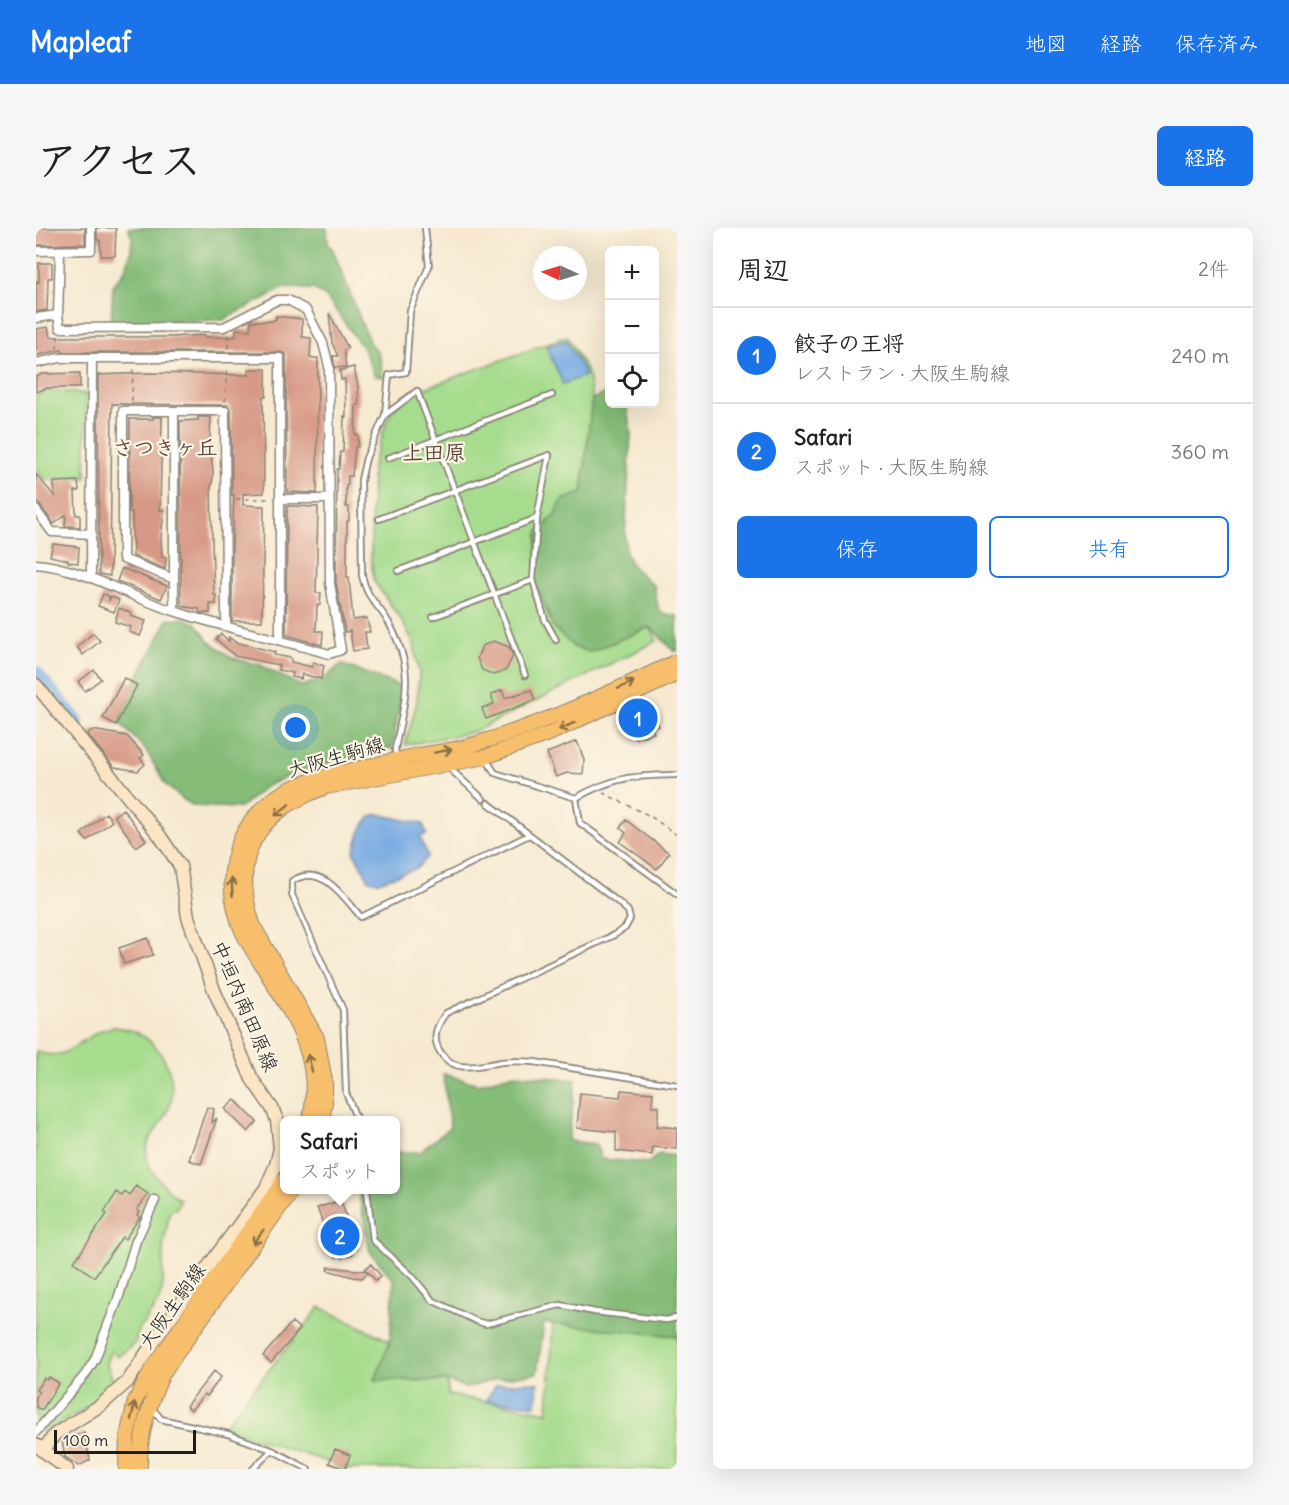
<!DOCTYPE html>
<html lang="ja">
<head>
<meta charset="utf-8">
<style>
	:root { --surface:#fff; --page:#f6f6f6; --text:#222; --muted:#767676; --line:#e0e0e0; --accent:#1a73e8 }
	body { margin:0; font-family:Delius,"Klee One",sans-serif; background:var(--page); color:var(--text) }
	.controls { position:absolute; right:18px; top:18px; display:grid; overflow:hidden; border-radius:9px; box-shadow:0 6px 24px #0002 }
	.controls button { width:54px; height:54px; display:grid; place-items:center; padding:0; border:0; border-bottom:2px solid var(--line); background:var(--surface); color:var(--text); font:30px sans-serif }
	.compass { position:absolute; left:497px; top:18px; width:54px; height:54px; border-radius:50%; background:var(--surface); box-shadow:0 6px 24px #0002; rotate:274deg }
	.scale { position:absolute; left:18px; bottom:15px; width:142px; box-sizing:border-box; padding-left:6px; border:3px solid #1c1c1c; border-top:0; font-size:16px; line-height:21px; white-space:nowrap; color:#1c1c1c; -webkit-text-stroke:4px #fcf5e5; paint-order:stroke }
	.you { position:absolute; left:260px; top:500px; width:21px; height:21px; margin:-15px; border:4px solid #fff; border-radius:50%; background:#1a73e8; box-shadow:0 0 0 9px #1a73e833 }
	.badge { display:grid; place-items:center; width:39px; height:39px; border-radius:50%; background:var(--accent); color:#fff; font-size:20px; font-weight:700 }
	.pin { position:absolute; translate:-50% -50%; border:3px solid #fff; box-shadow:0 2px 6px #0006 }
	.popup { position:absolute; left:244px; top:888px; width:120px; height:78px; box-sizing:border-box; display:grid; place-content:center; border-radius:9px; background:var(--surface); filter:drop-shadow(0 2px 4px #0005); font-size:20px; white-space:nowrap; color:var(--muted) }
	.popup b { font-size:22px; color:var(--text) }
	.popup::after { content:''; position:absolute; left:50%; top:100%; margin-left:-12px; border:12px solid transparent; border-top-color:var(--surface) }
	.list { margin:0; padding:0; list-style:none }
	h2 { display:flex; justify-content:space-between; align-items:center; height:78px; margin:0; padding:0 24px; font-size:26px }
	h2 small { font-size:20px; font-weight:400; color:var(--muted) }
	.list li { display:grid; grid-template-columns:39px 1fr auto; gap:18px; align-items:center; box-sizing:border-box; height:96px; padding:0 24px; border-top:2px solid var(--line) }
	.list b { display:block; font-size:22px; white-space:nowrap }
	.list p { margin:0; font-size:20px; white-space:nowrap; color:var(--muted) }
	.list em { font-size:20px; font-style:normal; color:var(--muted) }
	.actions { display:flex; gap:12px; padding:18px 24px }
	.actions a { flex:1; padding:14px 0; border:2px solid var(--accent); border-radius:9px; text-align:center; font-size:21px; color:var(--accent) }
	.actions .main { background:var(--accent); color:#fff }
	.icon { flex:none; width:33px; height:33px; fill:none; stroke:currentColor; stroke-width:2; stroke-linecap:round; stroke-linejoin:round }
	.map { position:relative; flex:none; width:641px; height:1241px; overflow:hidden; border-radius:9px }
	header { display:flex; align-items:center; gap:36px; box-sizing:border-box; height:84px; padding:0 30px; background:var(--accent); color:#fff }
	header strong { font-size:28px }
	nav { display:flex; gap:33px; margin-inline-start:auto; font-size:21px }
	.intro { display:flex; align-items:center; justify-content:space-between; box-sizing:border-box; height:144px; padding:0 36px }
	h1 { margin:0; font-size:42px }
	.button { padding:15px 27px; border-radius:9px; background:var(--accent); color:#fff; font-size:21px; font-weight:700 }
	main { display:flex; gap:36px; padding:0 36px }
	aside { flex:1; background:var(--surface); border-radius:9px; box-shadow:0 6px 24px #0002 }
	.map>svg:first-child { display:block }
	.green { fill:#a6dc8d; stroke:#617c54; stroke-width:1.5 }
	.forest { fill:#84bc78; stroke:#506c4a; stroke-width:1.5 }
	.water { fill:#77aae3; stroke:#4a6380; stroke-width:1.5 }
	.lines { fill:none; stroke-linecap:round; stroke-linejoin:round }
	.river { stroke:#77aae3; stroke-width:16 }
	.building { fill:#d79986 }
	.lane-casing { stroke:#898276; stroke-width:8 }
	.street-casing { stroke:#898276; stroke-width:11 }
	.secondary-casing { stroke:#898276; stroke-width:15 }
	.primary-casing { stroke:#898276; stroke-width:16 }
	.path { stroke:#898276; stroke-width:1.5; stroke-dasharray:4.5 4.5; stroke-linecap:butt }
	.lane { stroke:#fff; stroke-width:4.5 }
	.street { stroke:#fff; stroke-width:8 }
	.secondary { stroke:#fce5c4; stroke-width:12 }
	.primary { stroke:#f7bf6c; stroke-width:14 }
	.oneway { stroke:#8a6e44 }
	.labels { text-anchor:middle; stroke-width:4.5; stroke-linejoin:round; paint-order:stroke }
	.street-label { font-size:20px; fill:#1c1c1c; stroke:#fcf5e5 }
	.neighbourhood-label { font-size:21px; font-weight:bold; fill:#5d4841; stroke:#fcf5e5 }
</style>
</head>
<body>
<header>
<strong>Mapleaf</strong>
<nav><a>地図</a><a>経路</a><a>保存済み</a></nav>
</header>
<div class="intro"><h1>アクセス</h1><a class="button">経路</a></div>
<main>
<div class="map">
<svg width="641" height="1241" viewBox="0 0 641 1241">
	<rect width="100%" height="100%" fill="#fcf5e5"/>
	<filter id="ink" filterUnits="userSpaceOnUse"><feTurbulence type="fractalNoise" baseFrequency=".0167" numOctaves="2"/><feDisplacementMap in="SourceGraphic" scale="12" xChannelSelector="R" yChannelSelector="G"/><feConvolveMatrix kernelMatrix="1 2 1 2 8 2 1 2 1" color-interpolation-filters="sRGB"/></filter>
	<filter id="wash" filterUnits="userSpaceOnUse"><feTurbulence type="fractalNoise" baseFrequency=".008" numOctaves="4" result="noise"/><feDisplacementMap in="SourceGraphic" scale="24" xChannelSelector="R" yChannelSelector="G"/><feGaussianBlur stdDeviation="1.35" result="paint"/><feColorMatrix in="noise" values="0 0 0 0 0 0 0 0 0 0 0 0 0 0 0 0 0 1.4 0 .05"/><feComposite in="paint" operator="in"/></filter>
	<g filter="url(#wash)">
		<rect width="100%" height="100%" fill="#f6e9d0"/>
		<path class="green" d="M531,108L552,145L556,171L546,265L526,272L520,286L502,305L554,424L614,399L621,413L437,504L369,517L381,474L383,446L378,416L366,393L338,353L335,332L336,239L352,189L368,168Z
			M11,162L50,166V250L9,252L0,240V168Z
			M77,799C84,800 93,801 100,804C128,818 144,853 132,883C127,896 113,906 111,919C107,943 129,958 144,972L141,980L134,983L127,1018V1057L123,1073L103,1102L99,1115L82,1128L75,1123L70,1135L79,1156L55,1176L10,1205L0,1202V823C33,838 46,804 77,799Z
			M284,1079L354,1113L340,1152L411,1153L412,1167L512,1184L517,1095L641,1108V1241H306L286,1232L186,1200Z"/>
		<path class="forest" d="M92,0H291L292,16L297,22L334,116C345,124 345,136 347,149L339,148L327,120L290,69L278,61L248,60L187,92L75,94L77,57L88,44L95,24L96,9Z
			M573,164L574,176H590L595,205L589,308L590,325L597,339L618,358L622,380L626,385L641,388V423L639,424L614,399L554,424L538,419L517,399L499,352L502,305L520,286L526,272L546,265L556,171Z
			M146,390L160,395L173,413L196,430L224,437L265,458L287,452L305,436L367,459L356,520L266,542L230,558L204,580L158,578L145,570L129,556L110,522L84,495L89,474L132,391Z
			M407,846L442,856L479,846L540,852L532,913L560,916L565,931L612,935L623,926L641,928V1108L508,1095L501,1145L461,1151L430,1160L411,1153L339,1152L354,1113L358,1052L334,1024L322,962H360V924H384L414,899Z"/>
		<path class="water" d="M530,112L550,147L527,156L510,118Z
			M342,586L387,596L391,606L384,609L392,628L381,640L343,654L333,652L318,625C322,612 326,589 342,586Z
			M492,1154L502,1155L500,1177L449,1173L460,1157Z"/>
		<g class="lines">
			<path class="river" d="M0,446L40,494"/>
		</g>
		<g id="blocks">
			<path class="building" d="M0,0H49V16L0,17Z
				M61,0H80L79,28H65L64,12H61Z
				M3,35H16V50H12L11,82L0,84V53L3,54Z
				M293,85L312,120L308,122L310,141L318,139L322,159L323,177H320L319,207H322V219H319L316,248H312V257H310V279H313V293H311V349H313L317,392L331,390L334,404H329L331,421L317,423L314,403L309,404L300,354L301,241H303L304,224H307L308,188L310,189L309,151L305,152L304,142L310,141L309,139L299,140L297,128H302L296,115Z
				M240,88L266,91V109L275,110L274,130H282L281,265L251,264L250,126L244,124H26V122L2,127L0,116V101L12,99L14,109H135L169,107V109H195L200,108V101L214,102L215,93H236L240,91Z
				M213,141H230V169H227L228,265L207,266V277L228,278L226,393H196V319L198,267H196L195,183L192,177L76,176L74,348L63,346L62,147L112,145L213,147Z
				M44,145V160H11L0,164V149L6,146Z
				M117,189H126L124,282H128L125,310L126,329H130L129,341L97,328L96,284H93L94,191H117Z
				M162,189H175L173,226H175L177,244L176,257H175L176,314L178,367H180V376H174V385H164L163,381L145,378L144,193L162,192Z
				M0,246L19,269L18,254L42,253L43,263H39L40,287H44V299L29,298L30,287L18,296L0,272Z
				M251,278L282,279L280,365H285L284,377H281L280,403H287L286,417L250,407Z
				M17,316L43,319L42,335L32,334V332L14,328Z
				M86,340L131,358L125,371L81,353Z
				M67,366L73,368V372L75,369L83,372L78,384L62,378Z
				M83,380L96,385L95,388L110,393L104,408L93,404L95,399L79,394Z
				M57,405L64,413L47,427L41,419Z
				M185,406L193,413V409L199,414L239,424L238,427L255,430V434L276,439L277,434L288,438L285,451L266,446L265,451L256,449L257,445L242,442L243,437L199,428L180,411Z
				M458,413L473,419L477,428L470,442L458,447L446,442L441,430L446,418Z
				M58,442L65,451L49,463L42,454Z
				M88,450L101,457L80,497L67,490Z
				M466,462L469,470L495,462L499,472L450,491L446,480L458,476L455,467Z
				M606,478L608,482L614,480L623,498L616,501L618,505L599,510L596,502L601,500L595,487L601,485L600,482Z
				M56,502L91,508L108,527L104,530L109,536L102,543L78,539L51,506Z
				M541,513L548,532L547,546L531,545L520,549L511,525Z
				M87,581L110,612L100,619L78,588Z
				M70,585L76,593L51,613L45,606Z
				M590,592L633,625L621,641L584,614L590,605L584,600Z
				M112,710L117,727L88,736L83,720Z
				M585,862L617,865L616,878L623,879L621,898L641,900V921L617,919L616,927L580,923V904L541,900L544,865L584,869Z
				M199,872L221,894L212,904L189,881Z
				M171,879L178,881L176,895L181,890L165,936L153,932Z
				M100,958L112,966L101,982L104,984L101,987L104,989L89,1011L86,1009L58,1049L38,1034L71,986L68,984L81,964L86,968L89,964L94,968Z
				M305,972L320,1021L316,1022L317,1026L306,1030L307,1026L300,1029L281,980Z
				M335,1036L345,1048L340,1053L332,1044L326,1050L317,1049L291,1042L292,1039L331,1043L329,1041Z
				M256,1094L264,1101L235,1135L227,1128Z
				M178,1143L185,1149L171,1168L169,1166L155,1182L150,1178Z
				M13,1149L23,1155L6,1182L0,1179V1169L3,1164L0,1162L8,1150L11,1152Z
				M48,1204L54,1232L43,1238L29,1229L26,1213Z
				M299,1221L314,1227L309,1241L293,1235Z"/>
		</g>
	</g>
	<g filter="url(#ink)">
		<use href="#blocks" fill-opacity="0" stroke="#898276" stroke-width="1.5"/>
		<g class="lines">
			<g class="lane-casing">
				<path id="lane" d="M349,187L381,163L489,447
					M352,230L516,167
					M343,291L513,227L501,290L497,352L509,392L520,412
					M362,343L501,290
					M397,389L497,352
					M360,530L359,521C369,469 380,444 353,395C342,375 331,372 326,347L325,252L330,230L349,187L353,147L370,144L374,83L393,38L389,0
					M450,531L459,545L540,570C579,548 598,548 641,547
					M411,538L447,571
					M540,570L544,595L641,666
					M452,575L582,674L592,683L594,691L589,700L578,707L410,785C402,796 396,807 402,820C415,847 441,838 465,834C476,833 487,833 498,834L641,857
					M321,892L310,865L307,782L256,667V653C286,634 308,670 325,689L493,607
					M331,962L337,1012L376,1048L396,1072L440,1093L450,1096L524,1077L559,1084L630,1092L641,1090
					M117,1181L125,1191L192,1206L236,1222
					M217,1241L236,1222L272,1241"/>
			</g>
			<g class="street-casing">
				<path id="street" d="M0,23L55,22V0
					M0,90L22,87
					M0,135L24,130H244V412
					M245,271H293
					M0,282L16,304L56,306
					M0,336C49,340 92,369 138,383C189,400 242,411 293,426L305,422L294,355L293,138L287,115L270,82L252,72H241L188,99L24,100L22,87L24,23
					M55,350L56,131
					M138,351L87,331V183H189L190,397
					M138,383V184
					M0,1204L49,1147L59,1131L82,1071L100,1013L119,972"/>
			</g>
			<g class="secondary-casing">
				<path id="secondary" d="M0,457L124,608L144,638L152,689L178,762L216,851L236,880L241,892L244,920L240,937L230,960L127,1100L92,1153L65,1177L19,1206L7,1222
					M0,1217L31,1241"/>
			</g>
			<g class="primary-casing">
				<path id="primary" d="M274,892C287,827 256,787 224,734C214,718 204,703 200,685C193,660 194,634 205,610C212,595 226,578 240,569C258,556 282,550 303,545C328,539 353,533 378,528C397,524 417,523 436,517C507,496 574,465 641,433
					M286,892L289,874V853L281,810L218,699C193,627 221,584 290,559L449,529L515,505L641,446
					M90,1241L91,1209L99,1173L117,1139L248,952
					M104,1241C103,1206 113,1177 127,1145L256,962"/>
			</g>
			<path class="path" d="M192,120V106
				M21,121L22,108
				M96,173L97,139
				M189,174L191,139
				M200,271H234
				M567,565L614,588L641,607"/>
			<use href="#lane" class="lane"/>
			<use href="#street" class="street"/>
			<use href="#secondary" class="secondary"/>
			<use href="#primary" class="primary"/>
		</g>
		<defs><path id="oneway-shaft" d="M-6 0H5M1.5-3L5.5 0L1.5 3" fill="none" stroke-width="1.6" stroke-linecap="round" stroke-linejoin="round" transform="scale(1.5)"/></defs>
		<g class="oneway">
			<use href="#oneway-shaft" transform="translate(590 457) rotate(-25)"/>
			<use href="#oneway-shaft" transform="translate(531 498) rotate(156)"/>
			<use href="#oneway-shaft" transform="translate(407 523) rotate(-10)"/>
			<use href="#oneway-shaft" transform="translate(246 582) rotate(141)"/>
			<use href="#oneway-shaft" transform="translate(196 659) rotate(-93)"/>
			<use href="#oneway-shaft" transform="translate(274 835) rotate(-104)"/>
			<use href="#oneway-shaft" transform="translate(222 1009) rotate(127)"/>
			<use href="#oneway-shaft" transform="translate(97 1183) rotate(-77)"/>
		</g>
	</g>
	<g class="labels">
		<g class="street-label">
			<text transform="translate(300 529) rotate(-16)" y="7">大阪生駒線</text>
			<text transform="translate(209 778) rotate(67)" y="7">中垣内南田原線</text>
			<text transform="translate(136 1078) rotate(-55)" y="7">大阪生駒線</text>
		</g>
		<g class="neighbourhood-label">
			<text x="129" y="227">さつきヶ丘</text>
			<text x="398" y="232">上田原</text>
		</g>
	</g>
</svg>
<div class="controls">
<button>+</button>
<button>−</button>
<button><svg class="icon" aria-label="locate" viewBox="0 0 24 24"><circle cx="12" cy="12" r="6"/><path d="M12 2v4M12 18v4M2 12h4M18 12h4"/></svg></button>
</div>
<svg class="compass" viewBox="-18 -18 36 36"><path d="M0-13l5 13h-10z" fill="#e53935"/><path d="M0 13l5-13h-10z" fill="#767676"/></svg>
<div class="scale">100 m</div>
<div class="you"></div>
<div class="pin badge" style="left:602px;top:490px">1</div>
<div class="pin badge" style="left:304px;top:1008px">2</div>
<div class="popup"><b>Safari</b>スポット</div>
</div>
<aside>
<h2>周辺<small>2件</small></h2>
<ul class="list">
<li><span class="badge">1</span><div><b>餃子の王将</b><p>レストラン · 大阪生駒線</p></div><em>240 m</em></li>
<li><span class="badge">2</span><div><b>Safari</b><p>スポット · 大阪生駒線</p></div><em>360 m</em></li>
</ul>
<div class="actions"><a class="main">保存</a><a>共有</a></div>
</aside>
</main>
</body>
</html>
